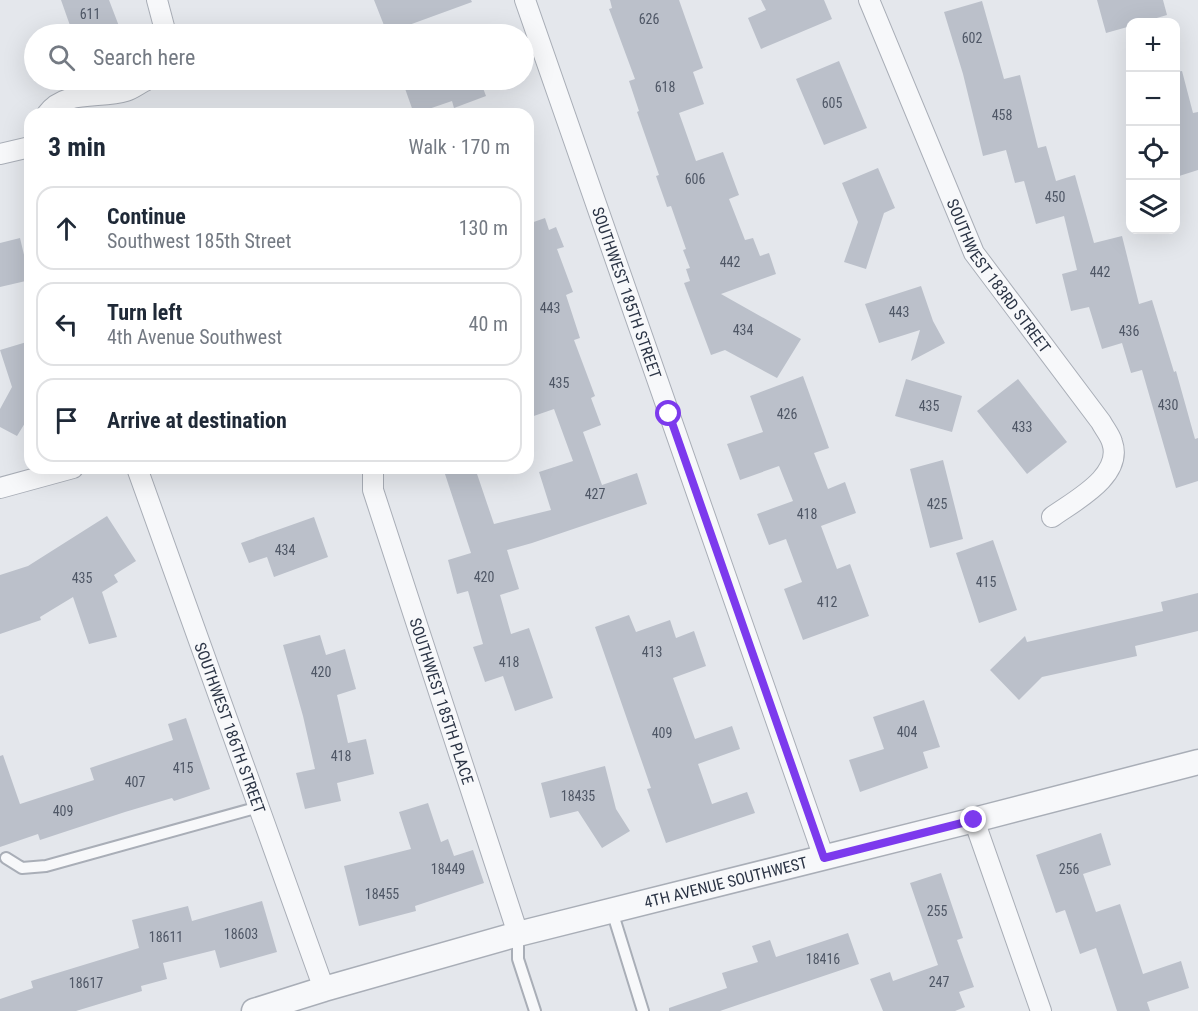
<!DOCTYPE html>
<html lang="en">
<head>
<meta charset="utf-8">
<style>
	:root { --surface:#fff; --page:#f2f2f3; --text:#1f2937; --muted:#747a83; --line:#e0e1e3 }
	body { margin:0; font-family:"Roboto Condensed",sans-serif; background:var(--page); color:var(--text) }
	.controls { position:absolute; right:18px; top:18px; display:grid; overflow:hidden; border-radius:12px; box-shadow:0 6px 24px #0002 }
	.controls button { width:54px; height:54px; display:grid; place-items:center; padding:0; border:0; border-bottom:2px solid var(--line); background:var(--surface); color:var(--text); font:30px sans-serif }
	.stop { position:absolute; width:18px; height:18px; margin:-14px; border:4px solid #7c3aed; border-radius:50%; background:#fff }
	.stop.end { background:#7c3aed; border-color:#fff; box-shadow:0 2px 6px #0008 }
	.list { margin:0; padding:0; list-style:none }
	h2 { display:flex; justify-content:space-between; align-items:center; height:78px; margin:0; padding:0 24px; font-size:26px }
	h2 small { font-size:20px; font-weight:400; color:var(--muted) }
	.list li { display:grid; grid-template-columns:39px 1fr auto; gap:18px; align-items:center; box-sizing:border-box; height:84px; margin:0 12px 12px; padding:0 12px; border:2px solid var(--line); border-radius:18px }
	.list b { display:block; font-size:22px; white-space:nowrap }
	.list p { margin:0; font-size:20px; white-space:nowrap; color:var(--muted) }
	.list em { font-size:20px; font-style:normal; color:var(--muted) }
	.icon { flex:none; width:33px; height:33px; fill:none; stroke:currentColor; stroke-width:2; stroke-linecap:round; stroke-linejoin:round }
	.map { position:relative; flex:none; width:1198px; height:1011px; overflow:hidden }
	.search { position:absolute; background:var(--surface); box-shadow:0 6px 24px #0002; left:24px; top:24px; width:510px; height:66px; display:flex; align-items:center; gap:15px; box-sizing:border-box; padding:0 21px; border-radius:33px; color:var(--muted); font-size:22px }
	.panel { position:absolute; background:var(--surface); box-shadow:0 6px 24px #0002; left:24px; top:108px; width:510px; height:366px; border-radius:18px }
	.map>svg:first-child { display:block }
	.building { fill:#bbc0ca }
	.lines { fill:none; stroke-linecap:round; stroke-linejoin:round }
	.service-casing { stroke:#a9aeb7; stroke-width:14 }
	.minor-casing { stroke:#a9aeb7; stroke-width:22 }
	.tertiary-casing { stroke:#a9aeb7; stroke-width:27 }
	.service { stroke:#f7f8fa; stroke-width:10 }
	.minor { stroke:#f7f8fa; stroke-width:20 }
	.tertiary { stroke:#f7f8fa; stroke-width:24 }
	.route { stroke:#7c3aed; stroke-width:8 }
	.labels { text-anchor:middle; stroke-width:4.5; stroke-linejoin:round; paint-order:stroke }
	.number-label { font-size:14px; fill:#4f5766 }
	.street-label { font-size:16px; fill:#2b3445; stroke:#f4f6f9 }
</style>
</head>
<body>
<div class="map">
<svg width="1198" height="1011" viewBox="0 0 1198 1011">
	<rect width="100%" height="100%" fill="#e4e7ec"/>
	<path class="building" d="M61,0H109L122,34H73Z
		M374,0H471L472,2L387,33Z
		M610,0H679L703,68L693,72L704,104L679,113L684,127L696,161L723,152L739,195L729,199L745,240L753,238L760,256L769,253L776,274L721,294L801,339L777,378L725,350L711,355L684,283L690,281L686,269L690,268L683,250L686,249L671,206L667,207L656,176L659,175L637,112L639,111L629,81L635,79L609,9L612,8Z
		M761,0H824L832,19L761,49L748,18L766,10Z
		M1097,0H1163L1167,15L1143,22H1131V26L1106,33Z
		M982,1L1004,79L1020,75L1038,148L1046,146L1056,181L1075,175L1094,243L1122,236L1139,304L1152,300L1174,372L1176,371L1195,439L1198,438V481L1176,488L1142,370L1131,373L1122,343L1102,349L1089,307L1071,311L1062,274L1077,270L1064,216L1036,224L1024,181L1015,183L1006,150L983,156L963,74L944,12Z
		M839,61L867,128L824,145L796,79Z
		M1182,71L1193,113L1198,112V170L1176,177V72Z
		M402,80H480L486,96L454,108L452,101L414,114Z
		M878,168L895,208L884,213L866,269L844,262L858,222L842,183Z
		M545,218L549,230L556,227L564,247L557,249L573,292L566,295L580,338L574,340L595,396L591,398L601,425L583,432L602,485L637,473L647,504L532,543L507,550L519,589L500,595L511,634L529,628L553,698L515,711L503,676L485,682L473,647L483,644L468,591L457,594L448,560L471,553L443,468H475L494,524L551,510L539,472L573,461L554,409L528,418V224Z
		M20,238L30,280L0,287V243Z
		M921,286L933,321L945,343L911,361L920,330L879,343L865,304Z
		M30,341V429L27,430L25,423L17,436L0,427V409L12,387L0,350Z
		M803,376L829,448L814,453L828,489L845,482L856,513L821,526L837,569L850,564L869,616L803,640L784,589L802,582L786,539L769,545L757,514L793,501L779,466L740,480L727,444L763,432L750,396Z
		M906,379L962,396L952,432L895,416Z
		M1018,379L1067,442L1027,474L977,411Z
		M943,460L963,539L930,548L910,469Z
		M107,516L136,561L114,575L118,582L102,592L117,637L89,644L73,597L40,617L41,620L0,634V575L28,566Z
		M314,517L328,557L274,577L267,557L249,563L241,543Z
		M993,540L1017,610L979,623L956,553Z
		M1198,593V631L1135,646L1137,656L1042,677L1019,700L990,670L1025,636L1027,642L1163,611L1161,602Z
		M629,615L636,632L670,620L676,638L694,631L706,666L673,678L695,739L732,726L740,749L698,764L712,804L747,792L755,813L666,843L647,789L651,788L595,627Z
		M320,635L326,655L345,649L356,689L337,695L348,743L366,739L374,774L337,783L341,801L305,809L296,773L315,769L303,716L283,645Z
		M924,700L940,747L923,752L928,768L860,792L849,760L884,749L873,717Z
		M186,718L210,789L174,801L172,798L125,812L40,840L38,834L0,847V756L3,755L20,804L94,780L90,768L173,740L168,724Z
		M605,766L616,809L630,831L602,848L578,811L550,818L541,783Z
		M428,803L441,842L448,839L454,856L473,850L484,883L415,906L416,911L359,926L344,866L411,849L399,812Z
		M1101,833L1111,865L1083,874L1096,912L1120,904L1143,974L1181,961L1189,988L1147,1002L1150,1011H1117L1096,948L1080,954L1065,910L1056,913L1036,855Z
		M941,873L963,938L957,940L974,987L959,992L965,1007L955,1011H883L870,979L890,972L893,981L938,965L910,883Z
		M262,901L277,952L220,968L215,950L163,963L167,979L141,986L142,991L76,1011H0V999L33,988L31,981L139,948L132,920L188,906L192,921Z
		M848,933L859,964L720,1011H669V1008L727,988L722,973L758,962L752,946L770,940L776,957Z"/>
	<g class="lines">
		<g class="service-casing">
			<path id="service" d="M6,858L22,868L46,866L259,807
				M612,911L643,1011
				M518,934V959L535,1011"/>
		</g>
		<g class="minor-casing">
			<g id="minor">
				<path d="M157,0L166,34"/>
				<path id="s1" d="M525,0L824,858"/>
				<path id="s2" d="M869,0L974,253L1101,422C1104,428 1110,435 1112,442C1124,476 1074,501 1052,517"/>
				<path d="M47,114C65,89 100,99 126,91C133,89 140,83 147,80"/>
				<path d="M0,154L30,147"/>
				<path id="s3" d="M137,468L324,989"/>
				<path id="s4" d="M373,468V490L518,934"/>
				<path d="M0,488L73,468"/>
				<path d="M974,820L1041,1011"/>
			</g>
		</g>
		<g class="tertiary-casing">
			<g id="tertiary">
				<path id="s5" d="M254,1011L324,989L518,934L974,820L1198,762"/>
			</g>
		</g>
		<use href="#service" class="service"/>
		<use href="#minor" class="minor"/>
		<use href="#tertiary" class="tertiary"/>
	</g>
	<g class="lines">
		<path class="route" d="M669,414L824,858L974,820"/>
	</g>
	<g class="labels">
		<g class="number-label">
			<text x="90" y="19">611</text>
			<text x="649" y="24">626</text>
			<text x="972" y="43">602</text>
			<text x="665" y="92">618</text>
			<text x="832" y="108">605</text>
			<text x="1002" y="120">458</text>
			<text x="695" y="184">606</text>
			<text x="1055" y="202">450</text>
			<text x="730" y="267">442</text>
			<text x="1100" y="277">442</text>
			<text x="550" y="313">443</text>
			<text x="899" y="317">443</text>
			<text x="743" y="335">434</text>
			<text x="1129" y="336">436</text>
			<text x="559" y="388">435</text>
			<text x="1168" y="410">430</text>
			<text x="929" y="411">435</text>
			<text x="787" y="419">426</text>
			<text x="1022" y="432">433</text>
			<text x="595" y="499">427</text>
			<text x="937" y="509">425</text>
			<text x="807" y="519">418</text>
			<text x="285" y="555">434</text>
			<text x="484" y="582">420</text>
			<text x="82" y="583">435</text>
			<text x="986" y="587">415</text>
			<text x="827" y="607">412</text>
			<text x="652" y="657">413</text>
			<text x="509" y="667">418</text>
			<text x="321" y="677">420</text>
			<text x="907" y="737">404</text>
			<text x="662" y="738">409</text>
			<text x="341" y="761">418</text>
			<text x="183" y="773">415</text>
			<text x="135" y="787">407</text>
			<text x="578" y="801">18435</text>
			<text x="63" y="816">409</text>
			<text x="448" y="874">18449</text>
			<text x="1069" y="874">256</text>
			<text x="382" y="899">18455</text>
			<text x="937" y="916">255</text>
			<text x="241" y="939">18603</text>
			<text x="166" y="942">18611</text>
			<text x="823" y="964">18416</text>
			<text x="939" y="987">247</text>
			<text x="86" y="988">18617</text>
		</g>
		<g class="street-label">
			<text dy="6" stroke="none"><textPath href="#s2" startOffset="306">SOUTHWEST 183RD STREET</textPath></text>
			<text dy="6" stroke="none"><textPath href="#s1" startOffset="310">SOUTHWEST 185TH STREET</textPath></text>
			<text dy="6" stroke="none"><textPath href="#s4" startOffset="244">SOUTHWEST 185TH PLACE</textPath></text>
			<text dy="6" stroke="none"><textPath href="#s3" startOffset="276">SOUTHWEST 186TH STREET</textPath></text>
			<text dy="6" stroke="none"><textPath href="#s5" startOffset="489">4TH AVENUE SOUTHWEST</textPath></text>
		</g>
	</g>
</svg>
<div class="controls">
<button>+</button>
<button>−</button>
<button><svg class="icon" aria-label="locate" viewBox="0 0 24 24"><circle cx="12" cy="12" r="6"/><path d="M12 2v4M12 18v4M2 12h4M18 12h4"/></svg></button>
<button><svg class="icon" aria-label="layers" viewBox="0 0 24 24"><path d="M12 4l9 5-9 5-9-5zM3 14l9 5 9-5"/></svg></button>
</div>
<div class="stop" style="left:669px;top:414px"></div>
<div class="stop end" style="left:974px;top:820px"></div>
<div class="search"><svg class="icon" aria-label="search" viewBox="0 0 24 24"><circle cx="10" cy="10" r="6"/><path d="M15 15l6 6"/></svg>Search here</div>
<section class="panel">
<h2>3 min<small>Walk · 170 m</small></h2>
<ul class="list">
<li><svg class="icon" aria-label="ahead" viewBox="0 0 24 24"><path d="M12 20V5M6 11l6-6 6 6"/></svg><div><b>Continue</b><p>Southwest 185th Street</p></div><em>130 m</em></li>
<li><svg class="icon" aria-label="left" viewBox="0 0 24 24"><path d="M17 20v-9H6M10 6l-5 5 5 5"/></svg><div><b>Turn left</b><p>4th Avenue Southwest</p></div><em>40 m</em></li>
<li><svg class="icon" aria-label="arrive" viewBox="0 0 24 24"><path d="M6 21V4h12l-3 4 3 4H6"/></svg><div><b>Arrive at destination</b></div></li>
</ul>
</section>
</div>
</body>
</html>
